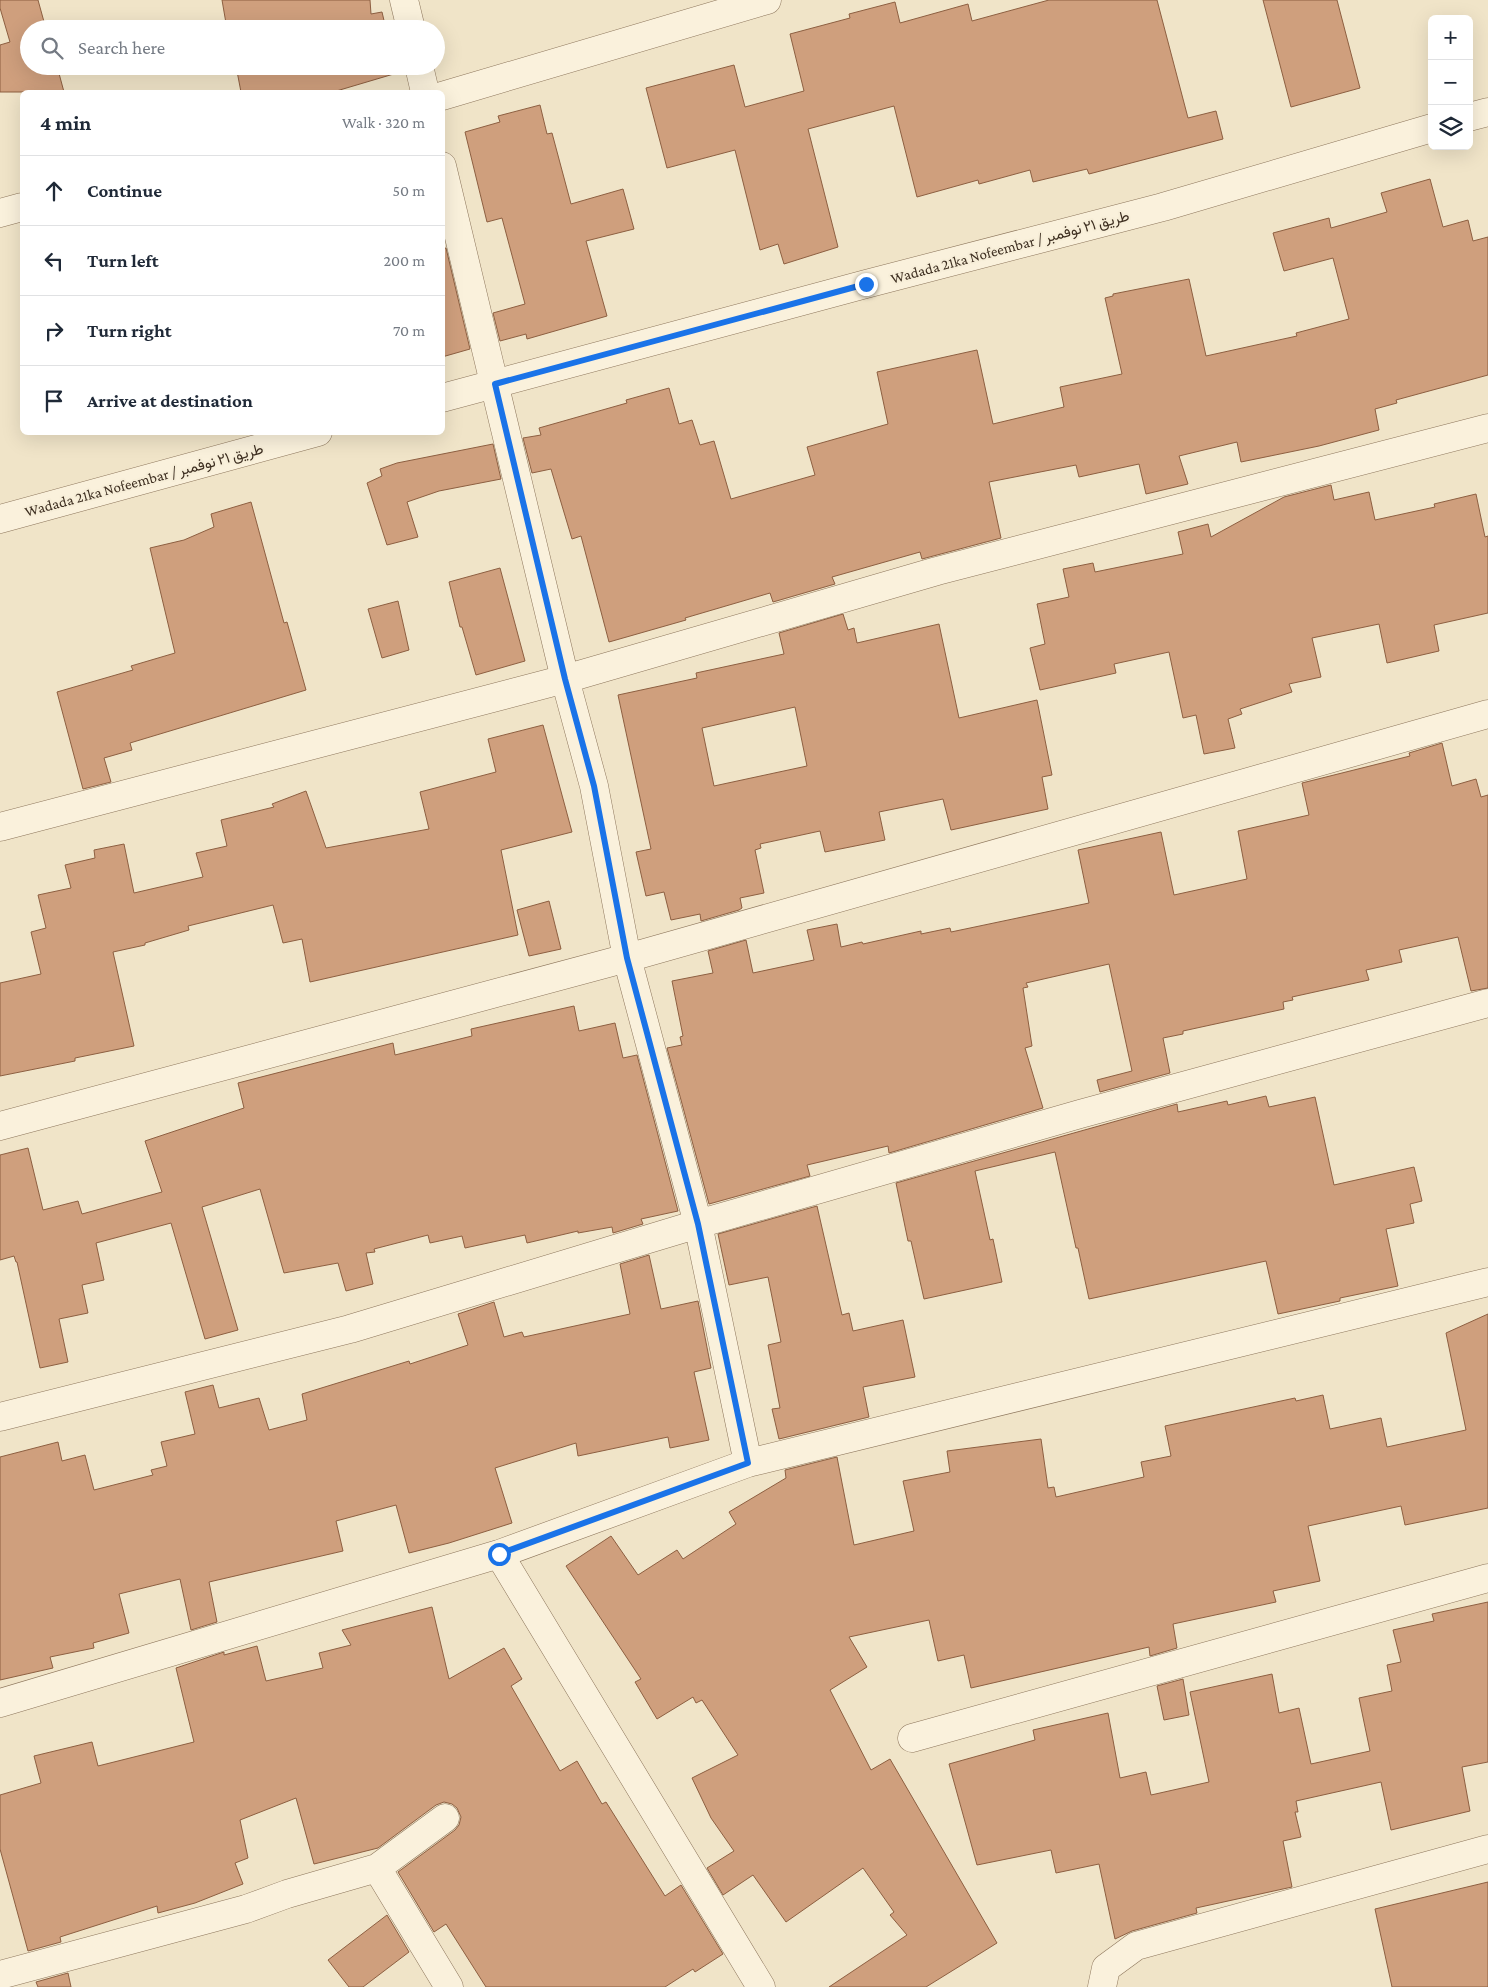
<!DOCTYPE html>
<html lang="en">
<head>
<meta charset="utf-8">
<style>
	:root { --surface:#fff; --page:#f2f2f3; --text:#1f2937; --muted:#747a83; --line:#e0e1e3 }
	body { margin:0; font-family:"Crimson Pro",Vazirmatn,serif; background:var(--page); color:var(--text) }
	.controls { position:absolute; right:15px; top:15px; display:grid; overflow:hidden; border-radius:8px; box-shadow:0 5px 20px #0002 }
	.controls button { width:45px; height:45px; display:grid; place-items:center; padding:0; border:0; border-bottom:1px solid var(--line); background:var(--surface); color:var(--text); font:25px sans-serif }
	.stop { position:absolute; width:15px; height:15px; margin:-11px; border:4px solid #1a73e8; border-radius:50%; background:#fff }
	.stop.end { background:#1a73e8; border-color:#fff; box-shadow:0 1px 5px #0008 }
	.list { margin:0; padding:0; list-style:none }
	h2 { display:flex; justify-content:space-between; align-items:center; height:65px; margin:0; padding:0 20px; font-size:21px }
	h2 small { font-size:16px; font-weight:400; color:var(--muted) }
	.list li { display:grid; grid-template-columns:32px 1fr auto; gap:15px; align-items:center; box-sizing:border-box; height:70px; padding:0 20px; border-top:1px solid var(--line) }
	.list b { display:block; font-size:19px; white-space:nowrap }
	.list em { font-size:16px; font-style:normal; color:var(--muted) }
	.icon { flex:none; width:28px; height:28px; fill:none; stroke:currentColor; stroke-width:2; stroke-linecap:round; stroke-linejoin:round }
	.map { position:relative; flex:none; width:1488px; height:1987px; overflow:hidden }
	.search { position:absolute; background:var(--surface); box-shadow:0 5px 20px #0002; left:20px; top:20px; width:425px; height:55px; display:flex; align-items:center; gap:12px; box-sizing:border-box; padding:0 18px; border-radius:28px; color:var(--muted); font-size:19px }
	.panel { position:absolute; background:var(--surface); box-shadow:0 5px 20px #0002; left:20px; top:90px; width:425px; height:345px; border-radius:8px }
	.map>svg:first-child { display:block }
	.building { fill:#cf9f7d; stroke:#8d5f41; fill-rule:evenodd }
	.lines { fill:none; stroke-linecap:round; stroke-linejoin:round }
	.minor-casing { stroke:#8d765c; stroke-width:29 }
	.tertiary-casing { stroke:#8d765c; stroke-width:29 }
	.minor { stroke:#faf1dc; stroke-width:28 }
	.tertiary { stroke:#faf1dc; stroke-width:28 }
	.route { stroke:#1a73e8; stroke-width:6 }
	.labels { text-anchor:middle; stroke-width:4; stroke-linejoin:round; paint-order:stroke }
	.street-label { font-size:15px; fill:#3d2e20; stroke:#f7eed8 }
</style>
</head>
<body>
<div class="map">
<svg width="1488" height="1987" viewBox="0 0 1488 1987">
	<rect width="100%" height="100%" fill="#f0e4c8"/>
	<path class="building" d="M0,0H38L46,29H29V66H57L64,92H0V45L10,42L0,8Z
		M222,0H370L371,14L382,12L386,29H227Z
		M1049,0H1157L1188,118L1216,111L1223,139L1089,174L1087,169L1033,182L1030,170L979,184L978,180L917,197L894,106L808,129L838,247L784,264L778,244L760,250L735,150L667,168L646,88L734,65L745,107L804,91L790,34L850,18L849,14L895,2L900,23L968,4L972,21Z
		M1263,0H1337L1360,88L1291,107Z
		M236,66H395L397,73L333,92H241Z
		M540,105L547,134L552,133L571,204L623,189L634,229L586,241L607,316L527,339L526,334L500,341L493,313L525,304L502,218L487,222L465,132L500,122L498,116Z
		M1430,179L1443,227L1468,220L1473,241L1488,237V375L1396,400L1397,403L1375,409L1379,430L1319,446L1241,462L1237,442L1179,456L1188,484L1146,494L1139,464L1079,477L1076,465L989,482L1001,538L922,559L920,552L832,577L835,584L773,602L770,593L685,618L686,620L609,642L581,536L572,539L551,469L532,473L523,438L541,435L539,428L627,403L626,400L669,388L679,424L692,420L700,445L714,441L731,499L815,475L807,447L888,424L877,372L977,350L993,424L1064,407L1060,387L1122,374L1105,298L1113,296V294L1189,279L1206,356L1297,336L1296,333L1349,319L1333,258L1284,271L1273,233L1329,218L1331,228L1387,212L1381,193Z
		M446,248L470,349L442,357V249Z
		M493,444L501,479L439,491L407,502L418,537L387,545L367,483L382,476L380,469L397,463Z
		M1331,485L1334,500L1369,492L1375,520L1435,507L1434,504L1476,494L1485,537L1488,536V613L1434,625L1439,651L1387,663L1379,624L1312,638L1321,677L1289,684L1292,692L1240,709L1242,714L1228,719L1235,748L1204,754L1196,715L1183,718L1169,652L1114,664L1116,673L1040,690L1030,648L1045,644L1037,604L1069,597L1063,569L1093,563L1095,572L1183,554L1178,532L1208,524L1211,537L1284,497Z
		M251,502L284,623L287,622L306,690L130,743L132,750L104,758L111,782L83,789L57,692L133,670L131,666L175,653L150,548L184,540L214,527L211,514Z
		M500,568L525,661L476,675L462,627H460L449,582Z
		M398,601L409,650L382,658L368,609Z
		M843,614L848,630L854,628L857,643L939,624L959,718L1037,700L1052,775L1042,777L1048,809L951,830L943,799L879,812L885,840L825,852L820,831L760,844L761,848L755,850L764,893L740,898L742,908L739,910L701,921L700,914L671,920L664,892L646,896L636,852L651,849L618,695L697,678L696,673L784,654L779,633ZM795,707L807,766L714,786L702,728Z
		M543,725L572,832L501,850L518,935L310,982L302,939L283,943L273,905L188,926L189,930L145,943V945L113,952L134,1046L75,1058V1061L0,1076V983L41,974L31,932L46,928L38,895L71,888L65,865L95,858L94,850L124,844L134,893L203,877L196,853L227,846L221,820L274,807L272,804L306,791L326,848L429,829L420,792L496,772L488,739Z
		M1442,743L1452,786L1476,779L1481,797L1488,795V988L1471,991L1458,937L1399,950L1402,962L1366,970L1369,980L1292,997L1293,1000L1283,1002L1284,1009L1183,1031V1034L1163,1038L1170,1073L1100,1092L1097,1080L1132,1071L1109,964L1026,983L1028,987L1023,988L1032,1046L1025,1048L1043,1108L889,1153L888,1146L807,1165L810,1176L709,1204L667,1048L682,1045L680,1037L683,1036L672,981L713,973L708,951L746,940L753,973L814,960L807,930L837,924L841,947L862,942L863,944L921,931V934L950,928L951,932L1089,903L1078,850L1161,832L1174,895L1247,879L1238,831L1309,815L1302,783L1410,756L1409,753Z
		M549,901L561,949L529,956L517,910Z
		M574,1006L579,1031L615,1023L623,1058L637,1055L678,1211L641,1219L643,1224L613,1233L612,1227L578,1233V1231L527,1243L525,1235L465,1248L462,1236L430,1243L428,1235L374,1249L375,1252L366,1253L373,1284L346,1291L338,1263L284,1273L260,1189L202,1207L238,1330L205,1339L171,1223L96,1243L104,1280L82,1285L88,1313L59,1319L68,1362L40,1368L17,1262H16L14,1256L0,1260V1155L28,1148L43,1210L78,1201L82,1214L162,1192L145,1141L244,1108L238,1083L393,1043L395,1055L472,1036L471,1029Z
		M1266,1096L1269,1107L1315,1097L1334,1185L1414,1167L1422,1201L1410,1204L1414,1223L1386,1229L1398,1286L1340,1298V1301L1278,1314L1266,1261L1089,1299L1078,1248H1076L1055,1152L975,1171L990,1240L993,1239L1002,1282L924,1299L911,1241H908L896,1183L1177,1104L1178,1112L1227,1101L1228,1105Z
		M817,1206L842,1315L849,1313L853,1331L903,1320L915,1377L863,1387L869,1417L779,1439L772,1409L780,1408L768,1345L781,1342L768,1277L729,1285L718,1234Z
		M649,1255L661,1309L698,1301L711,1368L694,1372L709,1440L670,1448L668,1437L578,1456L576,1443L495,1468L512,1523L449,1543L409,1553L396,1505L336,1521L343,1551L209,1582L217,1622L191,1630L180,1579L119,1594L129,1633L93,1643L94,1648L50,1657L53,1668L0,1680V1457L58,1442L62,1461L85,1455L94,1490L153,1475L151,1470L167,1466L161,1442L195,1434L185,1392L213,1385L219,1408L259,1398L269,1430L307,1420L302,1394L409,1361L410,1364L468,1345L458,1314L494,1302L504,1337L522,1332L524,1337L630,1314L620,1264Z
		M1488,1314V1508L1405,1525L1401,1506L1308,1526L1320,1581L1273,1591L1276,1602L1173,1624L1177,1648L1150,1656L1149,1647L971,1688L964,1655L938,1661L929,1620L849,1637L867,1667L830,1690L871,1770L890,1759L997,1943L926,1987H829L907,1935L890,1915L894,1912L863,1868L786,1922L753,1875L723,1895L707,1868L734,1851L711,1818L692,1778L738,1755L702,1700L696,1703L693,1697L657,1719L635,1682L641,1679L566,1566L611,1536L638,1575L677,1550L683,1559L736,1524L729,1512L786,1478L785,1470L837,1457L854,1545L914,1531L903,1481L950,1472L947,1451L1041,1439L1048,1488L1054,1487L1056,1497L1144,1477L1141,1462L1171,1456L1165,1426L1295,1398L1296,1401L1323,1395L1330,1429L1381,1418L1387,1447L1466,1430L1446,1333Z
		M1488,1602V1762L1462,1767L1470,1811L1391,1830L1381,1782L1296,1801L1298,1812H1295L1301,1837L1283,1841L1292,1887L1196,1908L1197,1913L1132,1931L1115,1939L1099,1864L1056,1873L1051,1850L977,1865L949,1764L1035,1740L1033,1730L1108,1713L1120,1778L1146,1772L1151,1795L1209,1782L1190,1692L1272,1674L1279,1713L1299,1708L1311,1764L1370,1751L1359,1698L1392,1691L1387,1665L1401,1662L1393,1630L1434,1621L1432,1614Z
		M432,1607L449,1679L504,1648L522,1679L511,1686L560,1771L577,1761L602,1804L606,1802L665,1896L681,1885L723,1954L695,1972L693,1969L665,1987H486L446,1924L434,1932L398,1872L455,1830L459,1825L461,1817L457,1808L452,1804L444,1802L436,1805L378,1848L314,1864L296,1798L240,1820L248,1858L235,1863L243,1884L195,1903L158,1913L157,1906L60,1937L61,1942L28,1951L0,1849V1795L41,1783L34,1756L92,1742L98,1766L194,1742L176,1668L224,1652V1655L257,1646L266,1681L323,1668L319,1653L351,1645L342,1630Z
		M1183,1679L1189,1715L1164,1720L1157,1686Z
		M1488,1882V1987H1392L1375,1909Z
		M387,1915L409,1952L363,1987H349L328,1960Z
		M68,1973L71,1987H38L36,1982Z"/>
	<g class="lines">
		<g class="minor-casing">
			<path id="minor" d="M404,0L411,29
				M419,66L425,92
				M442,96L767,0
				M442,166L565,679L594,786L627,958L698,1224L748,1463
				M0,213L22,207
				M0,827L565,679L937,571L1488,428
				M0,1126L627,958L1488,714
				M0,1417L350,1329L698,1224L1080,1114L1488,1003
				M499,1554L761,1987
				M0,1703L499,1554L748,1463L1488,1282
				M912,1738L1488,1578
				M377,1868L449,1987
				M0,1975L246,1909L287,1894L377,1868L445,1818
				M1102,1987L1106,1968L1136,1946L1488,1849"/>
		</g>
		<g class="tertiary-casing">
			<path id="tertiary" d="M1469,117L1488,112
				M442,398L866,284L1163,207L1432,128
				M0,519L318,432"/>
		</g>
		<use href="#minor" class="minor"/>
		<use href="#tertiary" class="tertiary"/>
	</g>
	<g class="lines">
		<path class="route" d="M499,1554L748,1463L698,1224L627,958L594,786L565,679L495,384L866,284"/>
	</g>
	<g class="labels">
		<g class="street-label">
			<text transform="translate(1010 247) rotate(-15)" y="5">Wadada 21ka Nofeembar / طريق ٢١ نوفمبر</text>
			<text transform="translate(144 480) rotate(-15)" y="5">Wadada 21ka Nofeembar / طريق ٢١ نوفمبر</text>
		</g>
	</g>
</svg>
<div class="controls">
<button>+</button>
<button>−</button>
<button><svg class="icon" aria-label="layers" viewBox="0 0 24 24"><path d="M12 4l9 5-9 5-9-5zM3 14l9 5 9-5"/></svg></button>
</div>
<div class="stop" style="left:499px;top:1554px"></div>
<div class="stop end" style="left:866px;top:284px"></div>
<div class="search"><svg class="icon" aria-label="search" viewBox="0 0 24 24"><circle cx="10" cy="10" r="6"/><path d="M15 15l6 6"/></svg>Search here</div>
<section class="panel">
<h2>4 min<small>Walk · 320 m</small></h2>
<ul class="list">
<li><svg class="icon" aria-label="ahead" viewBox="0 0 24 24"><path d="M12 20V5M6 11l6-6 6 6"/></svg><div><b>Continue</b></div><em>50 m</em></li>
<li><svg class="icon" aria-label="left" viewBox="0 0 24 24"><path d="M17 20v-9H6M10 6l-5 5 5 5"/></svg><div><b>Turn left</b></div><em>200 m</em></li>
<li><svg class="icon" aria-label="right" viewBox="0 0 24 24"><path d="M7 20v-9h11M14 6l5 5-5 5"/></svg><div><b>Turn right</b></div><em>70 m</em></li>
<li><svg class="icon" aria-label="arrive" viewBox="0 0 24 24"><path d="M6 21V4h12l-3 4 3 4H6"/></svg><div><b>Arrive at destination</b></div></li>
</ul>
</section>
</div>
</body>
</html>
